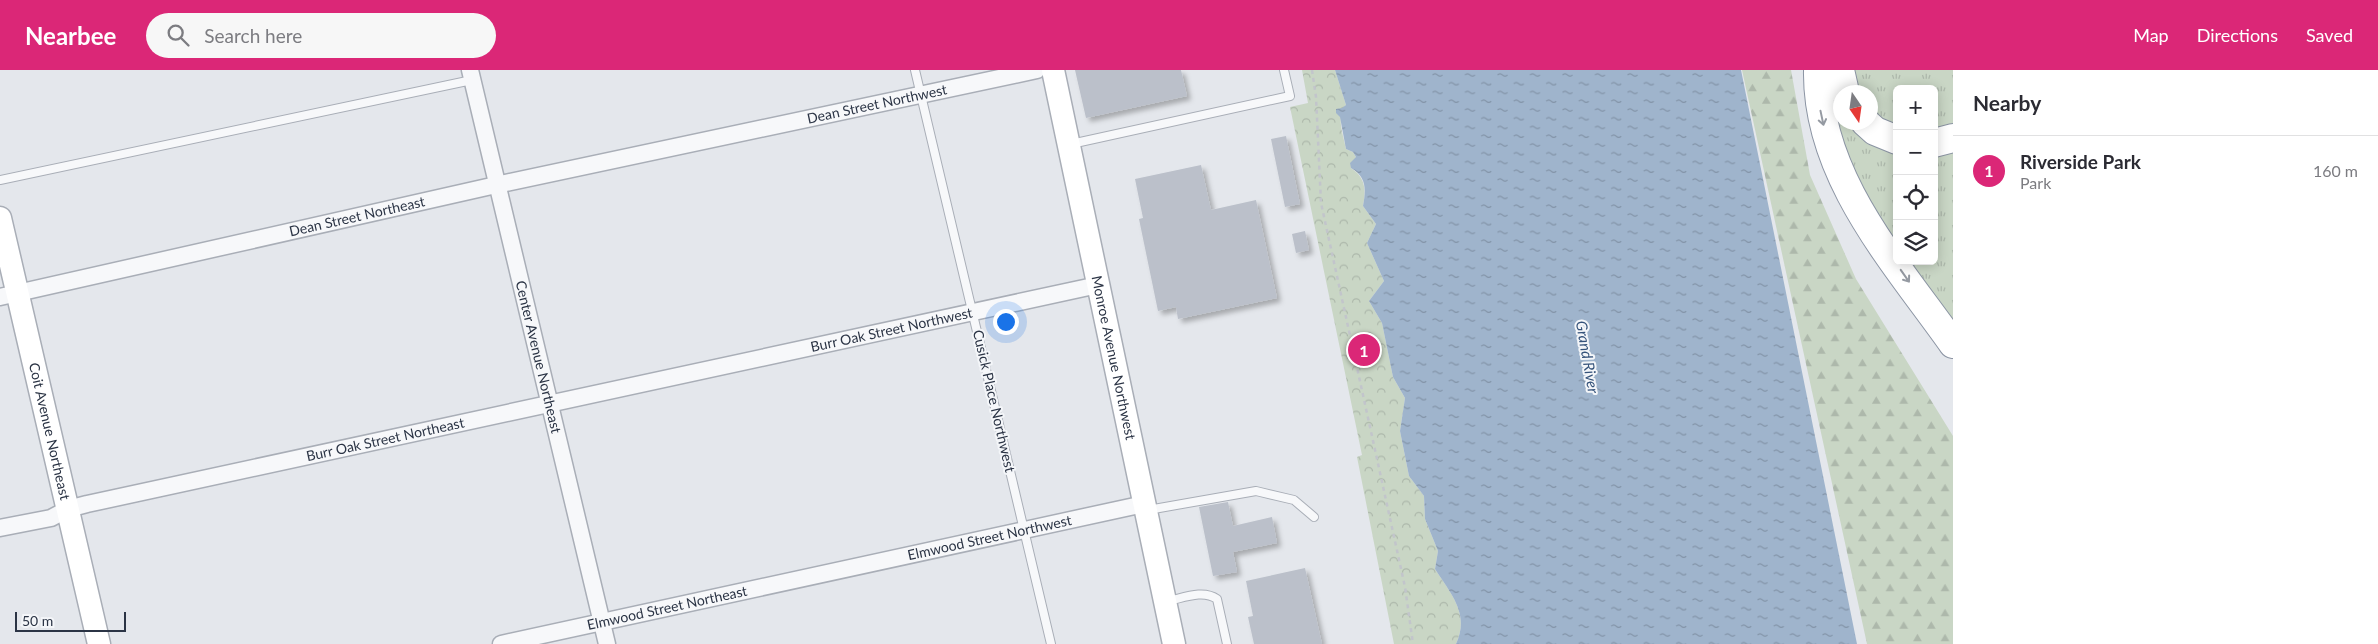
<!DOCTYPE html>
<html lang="en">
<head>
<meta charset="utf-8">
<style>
	:root { --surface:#fff; --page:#f7f7f7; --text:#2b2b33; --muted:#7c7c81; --line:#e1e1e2; --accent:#db2777 }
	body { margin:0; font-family:Lato,sans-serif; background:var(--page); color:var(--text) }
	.controls { position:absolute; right:15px; top:15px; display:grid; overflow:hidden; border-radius:8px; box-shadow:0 2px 12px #0003 }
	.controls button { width:45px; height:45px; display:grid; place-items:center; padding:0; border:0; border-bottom:1px solid var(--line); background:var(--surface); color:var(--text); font:25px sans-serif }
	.compass { position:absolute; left:1833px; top:15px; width:45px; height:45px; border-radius:50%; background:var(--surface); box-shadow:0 2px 12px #0003; rotate:167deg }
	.scale { position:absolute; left:15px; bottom:12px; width:111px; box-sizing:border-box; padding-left:5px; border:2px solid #2b3445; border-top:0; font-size:14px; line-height:18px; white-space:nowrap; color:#2b3445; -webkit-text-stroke:4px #f4f6f9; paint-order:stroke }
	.you { position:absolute; left:1005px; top:251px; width:18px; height:18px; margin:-12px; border:4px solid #fff; border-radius:50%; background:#1a73e8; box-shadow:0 0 0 8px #1a73e833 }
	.badge { display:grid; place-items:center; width:32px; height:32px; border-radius:50%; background:var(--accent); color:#fff; font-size:16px; font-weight:700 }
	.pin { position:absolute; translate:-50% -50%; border:2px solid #fff; box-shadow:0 1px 5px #0006 }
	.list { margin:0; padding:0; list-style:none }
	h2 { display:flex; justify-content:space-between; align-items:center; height:65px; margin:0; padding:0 20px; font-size:21px }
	h2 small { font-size:16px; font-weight:400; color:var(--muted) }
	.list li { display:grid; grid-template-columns:32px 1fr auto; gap:15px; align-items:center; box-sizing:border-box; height:70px; padding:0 20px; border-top:1px solid var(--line) }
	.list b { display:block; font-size:19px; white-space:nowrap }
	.list p { margin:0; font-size:16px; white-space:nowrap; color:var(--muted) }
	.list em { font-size:16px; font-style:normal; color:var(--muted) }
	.icon { flex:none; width:28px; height:28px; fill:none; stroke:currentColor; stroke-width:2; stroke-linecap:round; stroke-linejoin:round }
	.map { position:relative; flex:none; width:1953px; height:574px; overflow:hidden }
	header { display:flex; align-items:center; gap:30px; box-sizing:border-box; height:70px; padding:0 25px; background:var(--accent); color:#fff }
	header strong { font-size:24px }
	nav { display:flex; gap:28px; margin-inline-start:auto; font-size:18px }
	.search { width:350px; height:45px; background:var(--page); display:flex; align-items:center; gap:12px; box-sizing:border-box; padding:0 18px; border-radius:28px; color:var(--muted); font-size:19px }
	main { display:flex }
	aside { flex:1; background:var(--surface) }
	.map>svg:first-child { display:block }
	.grass { fill:url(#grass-tufts) }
	.forest { fill:url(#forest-firs) }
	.park { fill:url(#park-crowns) }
	.water { fill:url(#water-ripples) }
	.building { fill:#bbc0ca; filter:url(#shadow) }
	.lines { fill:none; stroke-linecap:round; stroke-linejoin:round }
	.lane-casing { stroke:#a9aeb7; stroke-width:10 }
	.street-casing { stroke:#a9aeb7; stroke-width:19 }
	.secondary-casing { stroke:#a9aeb7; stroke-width:25 }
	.highway-casing { stroke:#8b94a3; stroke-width:30 }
	.path { stroke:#c2c5cb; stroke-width:2.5; stroke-dasharray:4 4; stroke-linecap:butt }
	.lane { stroke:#f7f8fa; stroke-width:8 }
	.street { stroke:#f7f8fa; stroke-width:16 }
	.secondary { stroke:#fff; stroke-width:22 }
	.highway { stroke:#fff; stroke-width:28 }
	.oneway { stroke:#959aa2 }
	.labels { text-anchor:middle; stroke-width:4; stroke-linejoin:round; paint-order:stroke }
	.street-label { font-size:14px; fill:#2b3445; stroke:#f4f6f9 }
	.water-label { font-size:15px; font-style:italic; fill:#34527a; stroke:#f4f6f9 }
</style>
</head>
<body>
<header>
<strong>Nearbee</strong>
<div class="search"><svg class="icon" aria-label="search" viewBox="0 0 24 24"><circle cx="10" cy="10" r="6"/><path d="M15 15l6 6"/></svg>Search here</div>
<nav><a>Map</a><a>Directions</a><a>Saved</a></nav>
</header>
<main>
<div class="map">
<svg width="1953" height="574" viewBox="0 0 1953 574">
	<defs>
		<pattern id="grass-tufts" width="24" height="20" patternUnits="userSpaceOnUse" patternTransform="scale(1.25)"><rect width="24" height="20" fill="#c9d6c5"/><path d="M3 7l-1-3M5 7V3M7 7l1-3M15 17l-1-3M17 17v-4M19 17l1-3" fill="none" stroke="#adb8ab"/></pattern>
		<pattern id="forest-firs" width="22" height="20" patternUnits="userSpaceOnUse" patternTransform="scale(1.25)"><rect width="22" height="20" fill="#c9d6c5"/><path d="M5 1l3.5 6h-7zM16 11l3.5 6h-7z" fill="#adb8ab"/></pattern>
		<pattern id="park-crowns" width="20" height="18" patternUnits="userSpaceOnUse" patternTransform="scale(1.25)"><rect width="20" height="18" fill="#c9d6c5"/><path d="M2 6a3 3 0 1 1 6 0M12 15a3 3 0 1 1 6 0" fill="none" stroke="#adb8ab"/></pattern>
		<pattern id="water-ripples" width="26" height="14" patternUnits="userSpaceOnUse" patternTransform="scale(1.25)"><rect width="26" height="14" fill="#9fb4cc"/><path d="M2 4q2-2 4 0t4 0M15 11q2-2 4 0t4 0" fill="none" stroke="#8293a7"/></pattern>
		<filter id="shadow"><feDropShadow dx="4" dy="4" stdDeviation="2.5" flood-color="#0004"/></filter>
	</defs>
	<rect width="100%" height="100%" fill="#e4e7ec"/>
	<path class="grass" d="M1828,0L1840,37V52L1852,53L1860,61L1897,79V179L1840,78Z
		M1851,0H1953V54L1934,60V19H1897V57L1886,51L1871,39L1870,22H1859Z
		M1953,76V260L1905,191H1934V81Z"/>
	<path class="forest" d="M1742,0H1791L1810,105L1856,209L1953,366V574H1867Z"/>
	<path class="park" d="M1302,0H1335L1346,35C1335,45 1344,67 1346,79L1353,82L1356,87L1351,98C1366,108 1366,120 1363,136L1376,154L1367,173L1384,211L1369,231L1382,253L1393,307L1405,328L1400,361L1409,406L1424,426L1425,449L1438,481L1435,499C1451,524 1470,544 1456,574H1394L1357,387L1362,385L1290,37L1308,33Z"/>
	<path class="water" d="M1335,0H1741L1857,574H1456C1470,544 1451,524 1435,499L1438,481L1425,449L1424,426L1409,406L1400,361L1405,328L1393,307L1382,253L1369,231L1384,211L1367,173L1376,154L1363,136C1366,120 1367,107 1351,98L1350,93L1356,87L1353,82L1346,79L1340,47L1336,43V39L1342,38L1346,35Z"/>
	<path class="building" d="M1075,0H1181L1187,26L1086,48Z
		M1286,66L1300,134L1285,137L1271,69Z
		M1201,95L1211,140L1256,130L1277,228L1178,249L1176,237L1158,241L1139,149L1143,148L1135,109Z
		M1305,161L1309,180L1296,183L1292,164Z
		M1228,432L1233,456L1272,447L1277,473L1233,482L1237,502L1213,506L1199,437Z
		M1305,498L1322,574H1254L1248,547L1253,546L1246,511Z"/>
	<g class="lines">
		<g class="lane-casing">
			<path id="lane" d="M915,0L1051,574
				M1071,74L1290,26L1284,0
				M0,110L472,10
				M1148,440L1256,421L1294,430L1314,447
				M1168,531C1183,528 1203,519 1217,529L1227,574"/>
		</g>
		<g class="street-casing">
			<g id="street">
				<path id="s1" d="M470,0L607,574"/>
				<path id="s2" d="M0,227L496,115L1037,0"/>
				<path id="s3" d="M0,458L51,448L68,439L87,434L1098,215"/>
				<path id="s4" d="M501,574L1144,434"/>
			</g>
		</g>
		<g class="secondary-casing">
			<g id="secondary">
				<path id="s5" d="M1053,0L1174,574"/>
				<path id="s6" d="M0,148L99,574"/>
			</g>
		</g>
		<g class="highway-casing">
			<path id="highway" d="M1818,0C1816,106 1895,192 1953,274
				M1840,0L1845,22
				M1865,52L1875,61L1897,70
				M1934,73L1953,68"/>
		</g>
		<path class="path" d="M1312,0L1316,27L1321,133L1405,517L1413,574"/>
		<use href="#lane" class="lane"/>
		<use href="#street" class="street"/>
		<use href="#secondary" class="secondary"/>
		<use href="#highway" class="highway"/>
	</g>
	<defs><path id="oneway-shaft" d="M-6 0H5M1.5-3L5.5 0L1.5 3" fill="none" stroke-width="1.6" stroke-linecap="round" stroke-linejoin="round" transform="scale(1.25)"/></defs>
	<g class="oneway">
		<use href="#oneway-shaft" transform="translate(1822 48) rotate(78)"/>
		<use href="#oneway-shaft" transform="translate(1905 206) rotate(55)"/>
	</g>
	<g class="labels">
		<g class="street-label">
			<text dy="5" stroke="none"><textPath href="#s2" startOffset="898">Dean Street Northwest</textPath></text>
			<text dy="5" stroke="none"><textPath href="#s2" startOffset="366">Dean Street Northeast</textPath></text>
			<text dy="5" stroke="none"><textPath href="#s3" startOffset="914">Burr Oak Street Northwest</textPath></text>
			<text dy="5" stroke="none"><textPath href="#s1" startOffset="295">Center Avenue Northeast</textPath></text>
			<text dy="5" stroke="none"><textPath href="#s5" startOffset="294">Monroe Avenue Northwest</textPath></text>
			<text transform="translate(994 331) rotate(77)" y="5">Cusick Place Northwest</text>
			<text dy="5" stroke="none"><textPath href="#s6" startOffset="219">Coit Avenue Northeast</textPath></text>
			<text dy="5" stroke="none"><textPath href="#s3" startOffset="396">Burr Oak Street Northeast</textPath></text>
			<text dy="5" stroke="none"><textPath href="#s4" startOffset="500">Elmwood Street Northwest</textPath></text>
			<text dy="5" stroke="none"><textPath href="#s4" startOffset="170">Elmwood Street Northeast</textPath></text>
		</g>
		<g class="water-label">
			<text transform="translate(1587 287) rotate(80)" y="5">Grand River</text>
		</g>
	</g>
</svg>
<div class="controls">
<button>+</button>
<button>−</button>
<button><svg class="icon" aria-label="locate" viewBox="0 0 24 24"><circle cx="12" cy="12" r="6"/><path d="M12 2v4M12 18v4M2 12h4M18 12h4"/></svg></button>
<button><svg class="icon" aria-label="layers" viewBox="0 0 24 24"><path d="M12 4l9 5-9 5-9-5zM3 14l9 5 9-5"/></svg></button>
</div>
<svg class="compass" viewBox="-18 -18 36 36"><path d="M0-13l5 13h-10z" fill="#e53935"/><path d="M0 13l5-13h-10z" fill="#7c7c81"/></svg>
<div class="scale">50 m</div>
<div class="you"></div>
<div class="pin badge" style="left:1364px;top:280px">1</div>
</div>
<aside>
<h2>Nearby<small></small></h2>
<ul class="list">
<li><span class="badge">1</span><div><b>Riverside Park</b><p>Park</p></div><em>160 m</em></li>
</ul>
</aside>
</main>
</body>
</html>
